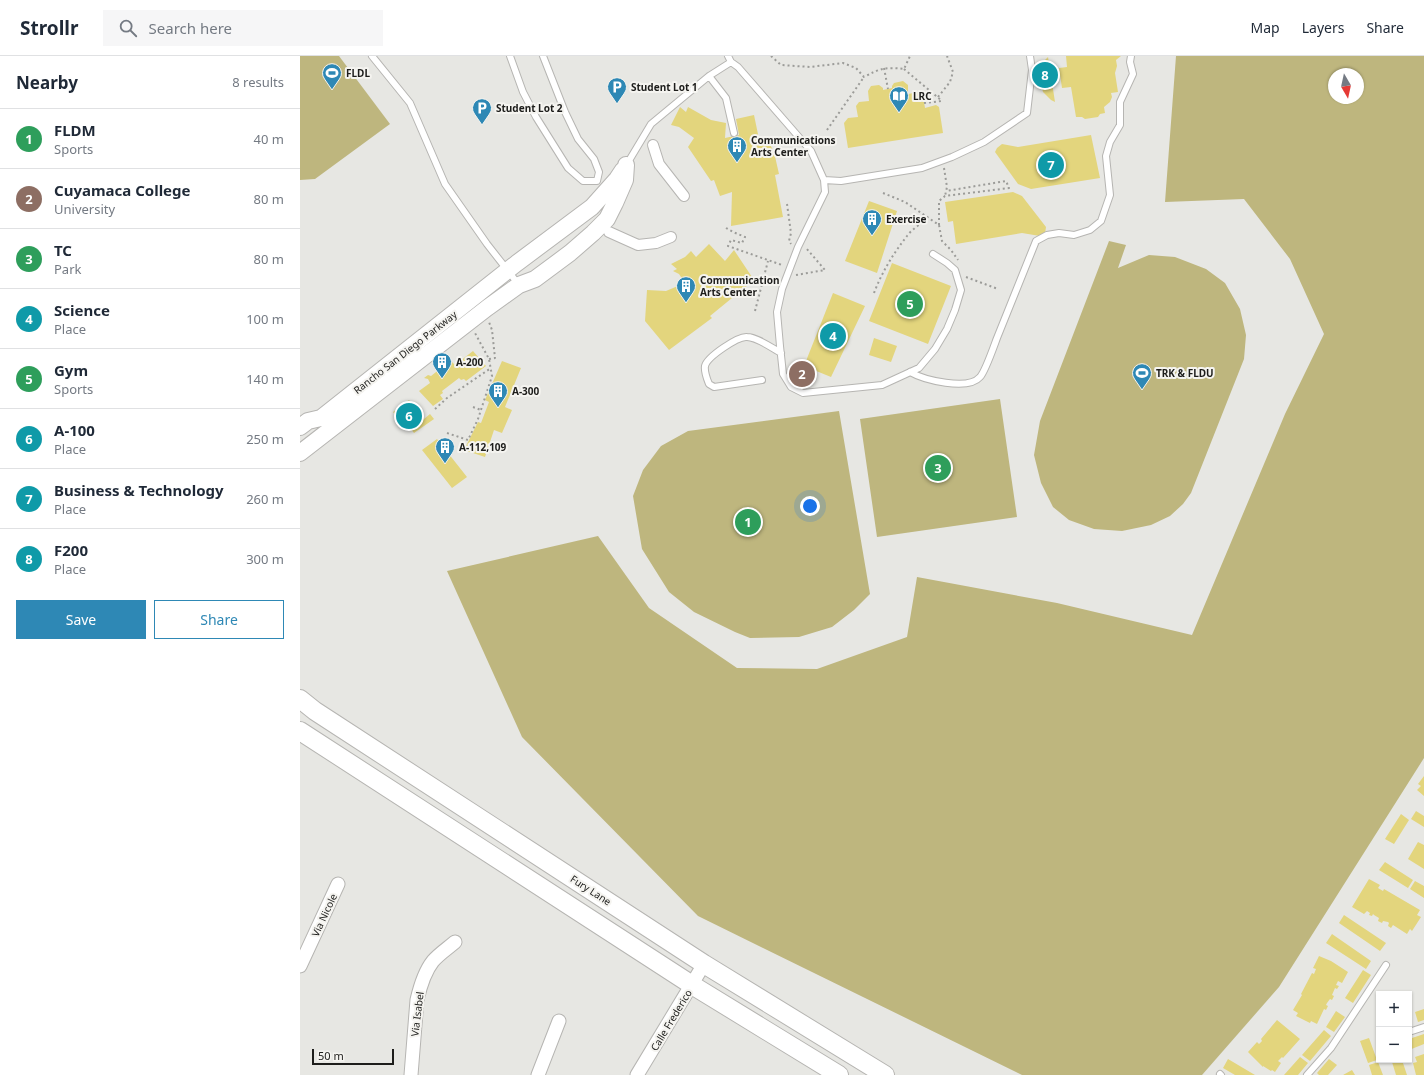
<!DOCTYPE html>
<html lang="en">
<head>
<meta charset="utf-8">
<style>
	:root { --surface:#fff; --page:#f6f6f7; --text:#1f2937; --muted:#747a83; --line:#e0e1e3; --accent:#2e88b5 }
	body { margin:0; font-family:"Noto Sans",sans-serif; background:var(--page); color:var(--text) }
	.controls { position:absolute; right:12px; bottom:12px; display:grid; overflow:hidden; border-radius:0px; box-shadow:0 1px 3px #0004 }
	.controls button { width:36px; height:36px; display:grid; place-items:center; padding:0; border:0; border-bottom:1px solid var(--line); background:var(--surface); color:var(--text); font:20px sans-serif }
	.compass { position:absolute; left:1028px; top:12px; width:36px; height:36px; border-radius:50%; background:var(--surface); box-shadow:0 1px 3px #0004; rotate:171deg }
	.scale { position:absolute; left:12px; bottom:10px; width:82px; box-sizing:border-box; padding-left:4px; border:2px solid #1d1d1b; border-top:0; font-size:11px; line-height:14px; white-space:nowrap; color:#1d1d1b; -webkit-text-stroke:3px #f5f4f0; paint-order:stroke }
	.you { position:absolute; left:510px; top:450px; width:14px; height:14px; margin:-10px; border:3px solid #fff; border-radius:50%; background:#1a73e8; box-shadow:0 0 0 6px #1a73e833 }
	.badge { display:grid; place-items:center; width:26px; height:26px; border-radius:50%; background:var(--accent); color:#fff; font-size:13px; font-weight:700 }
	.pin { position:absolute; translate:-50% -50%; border:2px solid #fff; box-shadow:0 1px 4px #0006 }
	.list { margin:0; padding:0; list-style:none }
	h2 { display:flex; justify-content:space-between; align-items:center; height:52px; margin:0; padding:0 16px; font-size:17px }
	h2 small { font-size:13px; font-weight:400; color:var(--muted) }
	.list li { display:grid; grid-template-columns:26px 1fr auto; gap:12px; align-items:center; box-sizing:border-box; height:60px; padding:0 16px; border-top:1px solid var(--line) }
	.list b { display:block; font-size:15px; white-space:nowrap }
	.list p { margin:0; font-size:13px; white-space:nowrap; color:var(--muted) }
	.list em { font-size:13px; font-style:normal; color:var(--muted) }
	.actions { display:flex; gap:8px; padding:12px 16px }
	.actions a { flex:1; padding:9px 0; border:1px solid var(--accent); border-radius:0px; text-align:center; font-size:14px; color:var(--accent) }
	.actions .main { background:var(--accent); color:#fff }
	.icon { flex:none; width:22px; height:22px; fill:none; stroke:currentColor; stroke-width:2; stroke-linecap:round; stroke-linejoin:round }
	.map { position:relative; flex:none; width:1124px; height:1019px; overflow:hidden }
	header { display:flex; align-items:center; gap:24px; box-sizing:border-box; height:56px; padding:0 20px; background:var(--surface); border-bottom:1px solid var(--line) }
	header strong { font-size:19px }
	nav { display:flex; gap:22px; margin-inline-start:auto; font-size:14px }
	.search { width:280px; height:36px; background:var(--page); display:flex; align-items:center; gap:10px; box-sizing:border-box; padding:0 14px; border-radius:0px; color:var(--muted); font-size:15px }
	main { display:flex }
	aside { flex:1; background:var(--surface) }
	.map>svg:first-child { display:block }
	.green { fill:#beb67e; fill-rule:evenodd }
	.building { fill:#e3d57d }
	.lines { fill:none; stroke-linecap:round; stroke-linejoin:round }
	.service-casing { stroke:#b6b5b2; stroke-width:8 }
	.pedestrian-casing { stroke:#b6b5b2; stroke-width:12 }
	.minor-casing { stroke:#b6b5b2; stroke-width:15 }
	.tertiary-casing { stroke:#b6b5b2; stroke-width:18 }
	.secondary-casing { stroke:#b6b5b2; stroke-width:20 }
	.path { stroke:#9c9c99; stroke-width:2; stroke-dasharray:2 3; stroke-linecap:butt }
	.service { stroke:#fff; stroke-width:6 }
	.pedestrian { stroke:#fff; stroke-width:10 }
	.minor { stroke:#fff; stroke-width:13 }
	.tertiary { stroke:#fff; stroke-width:16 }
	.secondary { stroke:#fff; stroke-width:18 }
	.labels { text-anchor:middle; stroke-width:4; stroke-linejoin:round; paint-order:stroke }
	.poi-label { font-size:10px; font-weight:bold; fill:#1d1d1b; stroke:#f5f4f0; text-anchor:start }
	.street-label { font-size:10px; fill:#1d1d1b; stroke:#f5f4f0 }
</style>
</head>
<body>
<header>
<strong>Strollr</strong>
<div class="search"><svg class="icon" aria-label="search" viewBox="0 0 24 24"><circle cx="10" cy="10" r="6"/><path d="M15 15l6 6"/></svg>Search here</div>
<nav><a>Map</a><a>Layers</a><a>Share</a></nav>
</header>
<main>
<aside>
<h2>Nearby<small>8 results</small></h2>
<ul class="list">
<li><span class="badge" style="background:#2e9e5b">1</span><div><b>FLDM</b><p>Sports</p></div><em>40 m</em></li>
<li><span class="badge" style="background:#8d6e63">2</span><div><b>Cuyamaca College</b><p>University</p></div><em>80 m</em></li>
<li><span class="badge" style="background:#2e9e5b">3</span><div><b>TC</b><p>Park</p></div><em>80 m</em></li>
<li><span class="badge" style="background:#0f9aa8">4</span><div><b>Science</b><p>Place</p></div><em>100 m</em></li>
<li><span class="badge" style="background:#2e9e5b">5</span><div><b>Gym</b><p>Sports</p></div><em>140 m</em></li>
<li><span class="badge" style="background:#0f9aa8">6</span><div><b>A-100</b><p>Place</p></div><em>250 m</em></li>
<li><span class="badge" style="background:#0f9aa8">7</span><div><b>Business &amp; Technology</b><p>Place</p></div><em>260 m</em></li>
<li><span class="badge" style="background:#0f9aa8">8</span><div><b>F200</b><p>Place</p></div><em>300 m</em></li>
</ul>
<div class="actions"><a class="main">Save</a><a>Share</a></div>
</aside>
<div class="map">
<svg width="1124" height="1019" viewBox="0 0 1124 1019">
	<rect width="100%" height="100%" fill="#e7e7e3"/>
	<path class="green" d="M0,0H39L90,68L15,123L0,124Z
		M876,0H1124V702L979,931L902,1019H722L398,860L222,681L147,515L298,480L349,552L437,612L517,613L607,581L617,521L757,547L892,579L985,358L1024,278L990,203L944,143L865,146ZM1034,18H1058V42H1034Z
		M809,185L826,189L818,212L849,199L875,201L906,213L925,227L940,253L946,279L944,303L891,437L883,448L870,460L851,469L822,475L794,473L769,464L753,451L741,427L734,399L740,365Z
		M700,343L717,461L577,481L560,363Z
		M539,355L570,538L554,554L532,571L499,581L450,582L435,576L394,556L369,536L342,493L333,440L343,414L361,390L388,375Z"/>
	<path class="building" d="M766,0H821L816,4L817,10L815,17L818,36L811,37L812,41L810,46L804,51L805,57L800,58L798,61L785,63L782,61H776L771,31L762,32L759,12L767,11Z
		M748,1L755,46L751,44L743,36L740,25V14L744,5Z
		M603,25L608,29V38L619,36L623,40L625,52L636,49L639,51L643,77L548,92L544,67L548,62L558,61L556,50L559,46L569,45L568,35L571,30L579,29L583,32V34L592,32V30L594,27Z
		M380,51L386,56L388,51L411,64L426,67L425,82L439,79L436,63L454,59L459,83L466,81L474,96L479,118L475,119L483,161L431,170L432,136L420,140L414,124L411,125L388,91L394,82L379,71L371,69Z
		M791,79L800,122L731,133L718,128L695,96L697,92L702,88L718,91Z
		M713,136L722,140L746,171L745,178L740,180L722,177L656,188L653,165L648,166L645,146Z
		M569,145L597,155L577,217L545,205Z
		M409,188L425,205L434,194L454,224L410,260L412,262L369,294L345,265L347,234L366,235L385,227L379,218L373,215L377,213L371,208L385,201L391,195L396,201Z
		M592,207L651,230L628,288L569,265Z
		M533,237L565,250L531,321L504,310Z
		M574,282L597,290L591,306L569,299Z
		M173,295L186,310L166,325L164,323L161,324L159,322L142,335L143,337L140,339L143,343L133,350L119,335L130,327L128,323L124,322L128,319L131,320L146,308L145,306L149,303L155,309Z
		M202,305L221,312L205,351L212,354L202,377L194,374L185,401L164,394L178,366L181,367L189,346L185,344Z
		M109,344L124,363L130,358L134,363L114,377L111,373L108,374L93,356Z
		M137,383L167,421L152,432L122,394Z
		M1124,720V740L1117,734L1121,730L1118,728Z
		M1116,755L1124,760V771L1111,763Z
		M1101,758L1109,764L1094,788L1085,783Z
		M1118,786L1124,789V813L1108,803Z
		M1085,806L1113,824L1108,832L1079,814Z
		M1069,823L1080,829L1078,832L1083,835L1084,833L1120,854L1117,859L1121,861L1112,875L1110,873L1107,878L1093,869L1091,872L1088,870L1089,867L1088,866L1083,865L1082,867L1078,865L1079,862L1074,859L1073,858L1072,860L1069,859L1070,857L1067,855L1064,858L1052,851Z
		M1115,825L1124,830V842L1110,833Z
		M1044,859L1086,887L1080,895L1039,867Z
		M1032,878L1071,905L1066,913L1026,887Z
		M1019,900L1031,905L1048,916L1042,927L1038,925L1036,929L1039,930L1037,933L1035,932L1032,939L1034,940L1032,944L1030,943L1027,947L1026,949L1028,950L1026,954L1024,953L1017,968L1011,965L1010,967L996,960L998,957L993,954L1002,939L1001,938L1012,917L1014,918L1016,913L1013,912Z
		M1063,914L1071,919L1053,947L1045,942Z
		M1124,953V964L1118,966L1115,956Z
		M1036,955L1045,961L1034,976L1026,971Z
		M977,964L1000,983L983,1002L982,1001L978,1005L981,1007L975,1016L972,1014L971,1015L963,1010V1011L948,996L957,986L959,988L962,985L961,983Z
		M1024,974L1031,980L1010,1005L1002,999Z
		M1124,978V988L1109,994V983Z
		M1069,982L1077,1004L1068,1007L1060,985Z
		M1124,998V1019H1116L1113,1007L1117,1006L1115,1001Z
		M1000,1001L1008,1007L998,1019H984Z
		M928,1003L955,1019H935L923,1012Z
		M1029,1003L1037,1009L1028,1019H1019L1017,1017Z
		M1097,1004H1102L1107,1019H1096L1092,1006Z
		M1078,1006L1083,1019H1072L1069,1009Z
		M1052,1014L1055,1019H1043Z"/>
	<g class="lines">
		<g class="service-casing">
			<path id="service" d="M72,0L110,47L145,128L187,188L219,229
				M210,0L223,36L236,61L268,112L283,125H297L299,116L294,103L278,83L265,56L243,0
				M431,6L438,11L511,95L524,124L525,136L498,191L482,233L477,256L480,290L483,318L491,331L503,337L582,329L619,312L635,293L647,273L655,254L661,234L655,214L647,207L633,198
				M409,20L426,42L434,77
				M327,108L351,68L409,20L431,6L428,0
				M524,124L541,125L622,112L652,101L684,86L727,57L732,14L730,0
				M610,316C624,324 668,335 680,321C685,316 694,290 697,282C710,250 723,218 736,185L747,179L759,177L774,179L790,174L801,165L810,139L806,100L810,86L820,69V46L833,18L830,6L831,0
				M462,324L414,331L409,328C407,323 404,316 405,310C407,301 438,280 447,281C457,281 472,292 481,297
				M1109,976L1124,971
				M920,1018L921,1019
				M1007,1019L1031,992L1086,909"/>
		</g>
		<g class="pedestrian-casing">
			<path id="pedestrian" d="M353,89L359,108L384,140
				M309,176L338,189L356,187L371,181"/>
		</g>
		<g class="minor-casing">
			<path id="minor" d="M0,910L38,828
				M111,1019L117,944C120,931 125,915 133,905C139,898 148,892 155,886
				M238,1019L259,965
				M337,1019L404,908"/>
		</g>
		<g class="tertiary-casing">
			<path id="tertiary" d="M0,371L8,365L21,362L217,207L292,151L317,123L323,114
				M0,397L187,252L219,229L235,223L270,197L293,177L307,163L315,147L325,124L326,109"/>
		</g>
		<g class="secondary-casing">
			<path id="secondary" d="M0,643L15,655L404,908L585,1019
				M0,675L392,929L539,1019"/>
		</g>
		<path class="path" d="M471,0L481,9L510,11L543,7L556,12L564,21C580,12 587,11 604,13L610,0
			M584,12L588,33
			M604,13L642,45
			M638,41L650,26L653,16L647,0
			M624,47L642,45
			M527,74L564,21
			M644,112L647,131L645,140
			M583,137L605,146L639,169L642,185L651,194L658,204
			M487,148L491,177L489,185L491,188
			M639,169V145L645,140L709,132L706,125L646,135
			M426,172L433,176L445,181L442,187L431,184L428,190L482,209
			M496,219L525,214L506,192
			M666,221L698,233
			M574,237C582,216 593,198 607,180C612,173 621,168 627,162
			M455,255L468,205
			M189,303L195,302L192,274L189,266
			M173,351L181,354
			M135,353L147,342L191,312
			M147,377L168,384L178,363L192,320L189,303L175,277"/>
		<use href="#service" class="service"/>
		<use href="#pedestrian" class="pedestrian"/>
		<use href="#minor" class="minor"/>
		<use href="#tertiary" class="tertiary"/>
		<use href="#secondary" class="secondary"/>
	</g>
	<defs>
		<g id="stadium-pin" transform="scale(1)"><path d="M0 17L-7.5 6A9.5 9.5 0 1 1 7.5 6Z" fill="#2e88b5" stroke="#f5f4f0"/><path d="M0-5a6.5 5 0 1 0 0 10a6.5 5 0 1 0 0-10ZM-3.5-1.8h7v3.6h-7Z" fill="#fff"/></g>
		<g id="parking-pin" transform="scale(1)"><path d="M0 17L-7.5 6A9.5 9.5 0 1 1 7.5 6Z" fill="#2e88b5" stroke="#f5f4f0"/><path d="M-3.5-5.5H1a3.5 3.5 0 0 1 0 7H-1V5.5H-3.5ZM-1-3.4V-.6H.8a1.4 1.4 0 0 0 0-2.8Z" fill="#fff"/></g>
		<g id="library-pin" transform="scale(1)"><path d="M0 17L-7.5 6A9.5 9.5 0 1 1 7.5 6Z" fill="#2e88b5" stroke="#f5f4f0"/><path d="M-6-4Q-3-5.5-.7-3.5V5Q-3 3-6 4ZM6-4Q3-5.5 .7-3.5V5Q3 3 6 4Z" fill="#fff"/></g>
		<g id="building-pin" transform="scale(1)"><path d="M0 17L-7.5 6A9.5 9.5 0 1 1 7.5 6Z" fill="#2e88b5" stroke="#f5f4f0"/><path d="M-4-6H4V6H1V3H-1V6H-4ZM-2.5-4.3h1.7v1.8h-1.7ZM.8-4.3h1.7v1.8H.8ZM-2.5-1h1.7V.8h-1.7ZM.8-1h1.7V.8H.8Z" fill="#fff"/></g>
	</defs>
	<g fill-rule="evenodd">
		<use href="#stadium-pin" x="32" y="17"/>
		<use href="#parking-pin" x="317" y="31"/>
		<use href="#library-pin" x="599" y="40"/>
		<use href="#parking-pin" x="182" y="52"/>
		<use href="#building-pin" x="437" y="90"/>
		<use href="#building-pin" x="572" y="163"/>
		<use href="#building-pin" x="386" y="230"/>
		<use href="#building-pin" x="142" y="306"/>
		<use href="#stadium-pin" x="842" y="317"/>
		<use href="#building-pin" x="198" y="335"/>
		<use href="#building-pin" x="145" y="391"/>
	</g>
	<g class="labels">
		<g class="poi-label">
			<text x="46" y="21">FLDL</text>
			<text x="331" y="35">Student Lot 1</text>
			<text x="613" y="44">LRC</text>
			<text x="196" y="56">Student Lot 2</text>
			<text x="451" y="88">Communications<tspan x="451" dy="12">Arts Center</tspan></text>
			<text x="586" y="167">Exercise</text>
			<text x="400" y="228">Communication<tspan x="400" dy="12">Arts Center</tspan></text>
			<text x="156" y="310">A-200</text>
			<text x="856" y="321">TRK &amp; FLDU</text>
			<text x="212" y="339">A-300</text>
			<text x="159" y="395">A-112,109</text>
		</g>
		<g class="street-label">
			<text transform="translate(105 296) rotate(-38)" y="4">Rancho San Diego Parkway</text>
			<text transform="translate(291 834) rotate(33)" y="4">Fury Lane</text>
			<text transform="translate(24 859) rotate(-65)" y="4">Via Nicole</text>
			<text transform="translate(117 958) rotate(-83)" y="4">Via Isabel</text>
			<text transform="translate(371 964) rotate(-59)" y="4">Calle Frederico</text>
		</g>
	</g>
</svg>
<div class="controls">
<button>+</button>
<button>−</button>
</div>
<svg class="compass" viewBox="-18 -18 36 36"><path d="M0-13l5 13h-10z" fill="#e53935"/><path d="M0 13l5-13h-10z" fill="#747a83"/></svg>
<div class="scale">50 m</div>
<div class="you"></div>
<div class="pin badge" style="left:448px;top:466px;background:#2e9e5b">1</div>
<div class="pin badge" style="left:502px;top:318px;background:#8d6e63">2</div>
<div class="pin badge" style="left:638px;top:412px;background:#2e9e5b">3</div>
<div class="pin badge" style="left:533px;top:280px;background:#0f9aa8">4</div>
<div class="pin badge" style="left:610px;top:248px;background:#2e9e5b">5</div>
<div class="pin badge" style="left:109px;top:360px;background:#0f9aa8">6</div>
<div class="pin badge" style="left:751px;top:109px;background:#0f9aa8">7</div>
<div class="pin badge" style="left:745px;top:19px;background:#0f9aa8">8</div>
</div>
</main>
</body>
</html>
